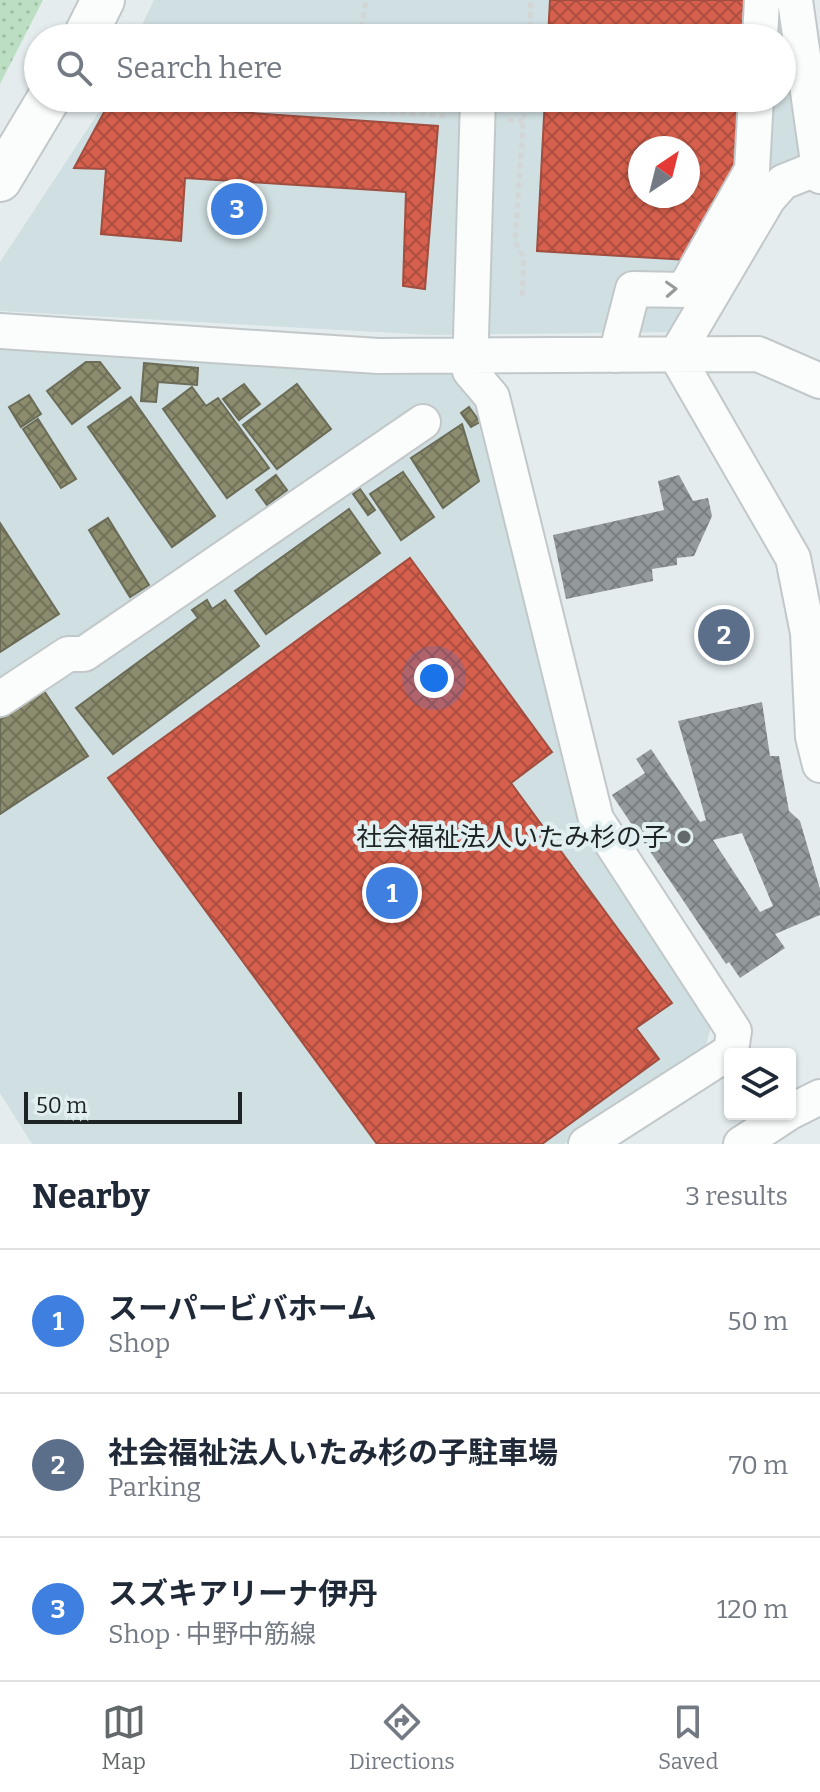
<!DOCTYPE html>
<html lang="en">
<head>
<meta charset="utf-8">
<style>
	:root { --surface:#fff; --page:#f2f2f3; --text:#1f2937; --muted:#747a83; --line:#e0e1e3; --accent:#63696a }
	body { margin:0; font-family:Bitter,"Noto Sans JP",serif; background:var(--page); color:var(--text) }
	.controls { position:absolute; right:24px; bottom:24px; display:grid; overflow:hidden; border-radius:8px; box-shadow:0 2px 6px #0004 }
	.controls button { width:72px; height:72px; display:grid; place-items:center; padding:0; border:0; border-bottom:2px solid var(--line); background:var(--surface); color:var(--text); font:40px sans-serif }
	.compass { position:absolute; left:628px; top:136px; width:72px; height:72px; border-radius:50%; background:var(--surface); box-shadow:0 2px 6px #0004; rotate:35deg }
	.scale { position:absolute; left:24px; bottom:20px; width:218px; box-sizing:border-box; padding-left:8px; border:4px solid #1e2323; border-top:0; font-size:22px; line-height:28px; white-space:nowrap; color:#1e2323; -webkit-text-stroke:6px #e1eff1; paint-order:stroke }
	.you { position:absolute; left:434px; top:678px; width:28px; height:28px; margin:-20px; border:6px solid #fff; border-radius:50%; background:#1a73e8; box-shadow:0 0 0 12px #1a73e833 }
	.badge { display:grid; place-items:center; width:52px; height:52px; border-radius:50%; background:var(--accent); color:#fff; font-size:26px; font-weight:700 }
	.pin { position:absolute; translate:-50% -50%; border:4px solid #fff; box-shadow:0 2px 8px #0006 }
	.list { margin:0; padding:0; list-style:none }
	h2 { display:flex; justify-content:space-between; align-items:center; height:104px; margin:0; padding:0 32px; font-size:34px }
	h2 small { font-size:26px; font-weight:400; color:var(--muted) }
	.list li { display:grid; grid-template-columns:52px 1fr auto; gap:24px; align-items:center; box-sizing:border-box; height:144px; padding:0 32px; border-top:2px solid var(--line) }
	.list b { display:block; font-size:30px; white-space:nowrap }
	.list p { margin:0; font-size:26px; white-space:nowrap; color:var(--muted) }
	.list em { font-size:26px; font-style:normal; color:var(--muted) }
	.icon { flex:none; width:44px; height:44px; fill:none; stroke:currentColor; stroke-width:2; stroke-linecap:round; stroke-linejoin:round }
	.map { position:relative; flex:none; width:820px; height:1144px; overflow:hidden }
	.search { position:absolute; background:var(--surface); box-shadow:0 2px 6px #0004; left:24px; right:24px; top:24px; height:88px; display:flex; align-items:center; gap:20px; box-sizing:border-box; padding:0 28px; border-radius:44px; color:var(--muted); font-size:30px }
	.sheet { height:536px; background:var(--surface) }
	nav { display:flex; justify-content:space-around; align-items:center; box-sizing:border-box; height:112px; border-top:2px solid var(--line); background:var(--surface); font-size:22px; color:var(--muted) }
	nav a { display:grid; justify-items:center; gap:4px }
	nav .on { color:var(--accent) }
	.map>svg:first-child { display:block }
	.built { fill:#d0dfe1; fill-rule:evenodd }
	.park { fill:url(#park-dots) }
	.shops { fill:url(#shops-cross-hatch); stroke:#9f4e40; stroke-width:2; fill-rule:evenodd }
	.industry { fill:url(#industry-cross-hatch); stroke:#6b6c58; stroke-width:2 }
	.building { fill:url(#building-cross-hatch); fill-rule:evenodd }
	.lines { fill:none; stroke-linecap:round; stroke-linejoin:round }
	.minor-casing { stroke:#c2c8c9; stroke-width:38 }
	.major-casing { stroke:#c2c8c9; stroke-width:46 }
	.path { stroke:#d3d6d6; stroke-width:5; stroke-dasharray:6 4; stroke-linecap:butt }
	.minor { stroke:#fbfcfc; stroke-width:34 }
	.major { stroke:#fbfcfc; stroke-width:42 }
	.oneway { stroke:#989a9a }
	.poi-dot { fill:#63696a; stroke:#e1eff1; stroke-width:3 }
	.labels { text-anchor:middle; stroke-width:8; stroke-linejoin:round; paint-order:stroke }
	.poi-label { font-size:26px; fill:#1e2323; stroke:#e1eff1; text-anchor:end }
</style>
</head>
<body>
<div class="map">
<svg width="820" height="1144" viewBox="0 0 820 1144">
	<defs>
		<pattern id="park-dots" width="8" height="8" patternUnits="userSpaceOnUse" patternTransform="scale(2)"><rect width="8" height="8" fill="#bcdfc3"/><path d="M2 2h.1M6 6h.1" fill="none" stroke="#a1bfa7" stroke-width="1.8" stroke-linecap="round"/></pattern>
		<pattern id="shops-cross-hatch" width="8" height="8" patternUnits="userSpaceOnUse" patternTransform="scale(2)"><rect width="8" height="8" fill="#d6604d"/><path d="M0 0l8 8M0 8l8-8" fill="none" stroke="#ad4f40"/></pattern>
		<pattern id="industry-cross-hatch" width="8" height="8" patternUnits="userSpaceOnUse" patternTransform="scale(2)"><rect width="8" height="8" fill="#8c8c6e"/><path d="M0 0l8 8M0 8l8-8" fill="none" stroke="#72725a"/></pattern>
		<pattern id="building-cross-hatch" width="8" height="8" patternUnits="userSpaceOnUse" patternTransform="scale(2)"><rect width="8" height="8" fill="#949a9c"/><path d="M0 0l8 8M0 8l8-8" fill="none" stroke="#787d7f"/></pattern>
	</defs>
	<rect width="100%" height="100%" fill="#e4ecee"/>
	<path class="built" d="M154,0H781L802,156L676,332L431,335L0,311V262L108,98H782V38H136ZM640,148H688V196H640Z
		M0,346L458,372L478,393L585,825L712,1023L703,1056L564,1144H32L0,1093Z"/>
	<path class="park" d="M0,0H43L0,84Z"/>
	<path class="shops" d="M550,0H748L745,38H548Z
		M545,98H742L736,181L688,260L537,251ZM640,148H688V196H640Z
		M109,103L438,126L425,289L403,286L406,192L185,178L181,241L101,234L106,169L74,168Z
		M410,558L552,752L511,783L672,1003L636,1028L659,1059L542,1144H377L108,778Z"/>
	<path class="industry" d="M86,362H100L120,388L72,424L47,391Z
		M144,363L198,368L197,385L158,382L156,402L141,401Z
		M244,384L260,404L239,420L223,399Z
		M297,384L331,429L277,469L243,425Z
		M192,387L206,406L218,398L269,468L227,498L163,409Z
		M29,395L41,414L21,427L9,407Z
		M131,397L215,516L172,547L88,427Z
		M469,407L480,422L471,427L461,413Z
		M38,419L76,479L61,488L23,429Z
		M462,424L479,481L443,508L411,458Z
		M403,472L434,517L401,540L370,494Z
		M276,475L287,490L267,505L256,490Z
		M360,489L375,510L368,515L353,494Z
		M349,509L380,553L266,634L235,591Z
		M108,518L149,585L130,597L89,530Z
		M0,523L59,614L0,652Z
		M207,600L212,609L225,600L259,646L113,754L76,708L198,618L192,610Z
		M44,691L88,756L0,814V720Z"/>
	<path class="building" d="M679,475L693,501L708,498L712,516L694,556L677,558V565L652,569L653,581L566,599L553,535L664,510L658,481Z
		M762,702L770,756H779L789,811L800,821L820,889V915L775,934L785,948L740,978L729,962L726,964L612,795L645,773L636,759L651,749L700,822L706,820L678,721ZM742,833L773,906L760,912L713,840Z"/>
	<g class="lines">
		<g class="minor-casing">
			<path id="minor" d="M795,0L820,176
				M760,38L762,0
				M478,98L470,371L492,397L596,819L734,1031L731,1051L586,1144
				M818,168L783,182L768,199L676,355L793,558L808,633L813,737L820,765
				M0,331L378,356L758,354L820,381
				M616,355L633,289L684,290L752,170L756,98
				M0,699L68,654H84L423,422
				M790,1112L820,1097
				M741,1144L787,1114"/>
		</g>
		<g class="major-casing">
			<path id="major" d="M84,38L103,0
				M0,180L49,98"/>
		</g>
		<path class="path" d="M360,38L366,0
			M529,38L531,0
			M180,98L446,116
			M508,120L523,121
			M522,296L524,258L515,242L525,98"/>
		<use href="#minor" class="minor"/>
		<use href="#major" class="major"/>
	</g>
	<defs><path id="oneway-chevron" d="M-2-3.5L2.5 0L-2 3.5" fill="none" stroke-width="1.6" stroke-linecap="round" stroke-linejoin="round" transform="scale(2)"/></defs>
	<use class="oneway" href="#oneway-chevron" transform="translate(671 289) rotate(-3)"/>
	<circle class="poi-dot" cx="684" cy="837" r="8"/>
	<g class="labels">
		<g class="poi-label">
			<text x="668" y="846">社会福祉法人いたみ杉の子</text>
		</g>
	</g>
</svg>
<div class="controls">
<button><svg class="icon" aria-label="layers" viewBox="0 0 24 24"><path d="M12 4l9 5-9 5-9-5zM3 14l9 5 9-5"/></svg></button>
</div>
<svg class="compass" viewBox="-18 -18 36 36"><path d="M0-13l5 13h-10z" fill="#e53935"/><path d="M0 13l5-13h-10z" fill="#747a83"/></svg>
<div class="scale">50 m</div>
<div class="you"></div>
<div class="pin badge" style="left:392px;top:893px;background:#3f7fe0">1</div>
<div class="pin badge" style="left:724px;top:635px;background:#5c6f8a">2</div>
<div class="pin badge" style="left:237px;top:209px;background:#3f7fe0">3</div>
<div class="search"><svg class="icon" aria-label="search" viewBox="0 0 24 24"><circle cx="10" cy="10" r="6"/><path d="M15 15l6 6"/></svg>Search here</div>
</div>
<section class="sheet">
<h2>Nearby<small>3 results</small></h2>
<ul class="list">
<li><span class="badge" style="background:#3f7fe0">1</span><div><b>スーパービバホーム</b><p>Shop</p></div><em>50 m</em></li>
<li><span class="badge" style="background:#5c6f8a">2</span><div><b>社会福祉法人いたみ杉の子駐車場</b><p>Parking</p></div><em>70 m</em></li>
<li><span class="badge" style="background:#3f7fe0">3</span><div><b>スズキアリーナ伊丹</b><p>Shop · 中野中筋線</p></div><em>120 m</em></li>
</ul>
</section>
<nav>
<a class="on"><svg class="icon" aria-label="map" viewBox="0 0 24 24"><path d="M3 6l6-2 6 2 6-2v14l-6 2-6-2-6 2zM9 4v14M15 6v14"/></svg>Map</a>
<a><svg class="icon" aria-label="directions" viewBox="0 0 24 24"><path d="M12 3l9 9-9 9-9-9zM9 14v-3h6M13 9l2 2-2 2"/></svg>Directions</a>
<a><svg class="icon" aria-label="saved" viewBox="0 0 24 24"><path d="M7 4h10v16l-5-4-5 4z"/></svg>Saved</a>
</nav>
</body>
</html>
